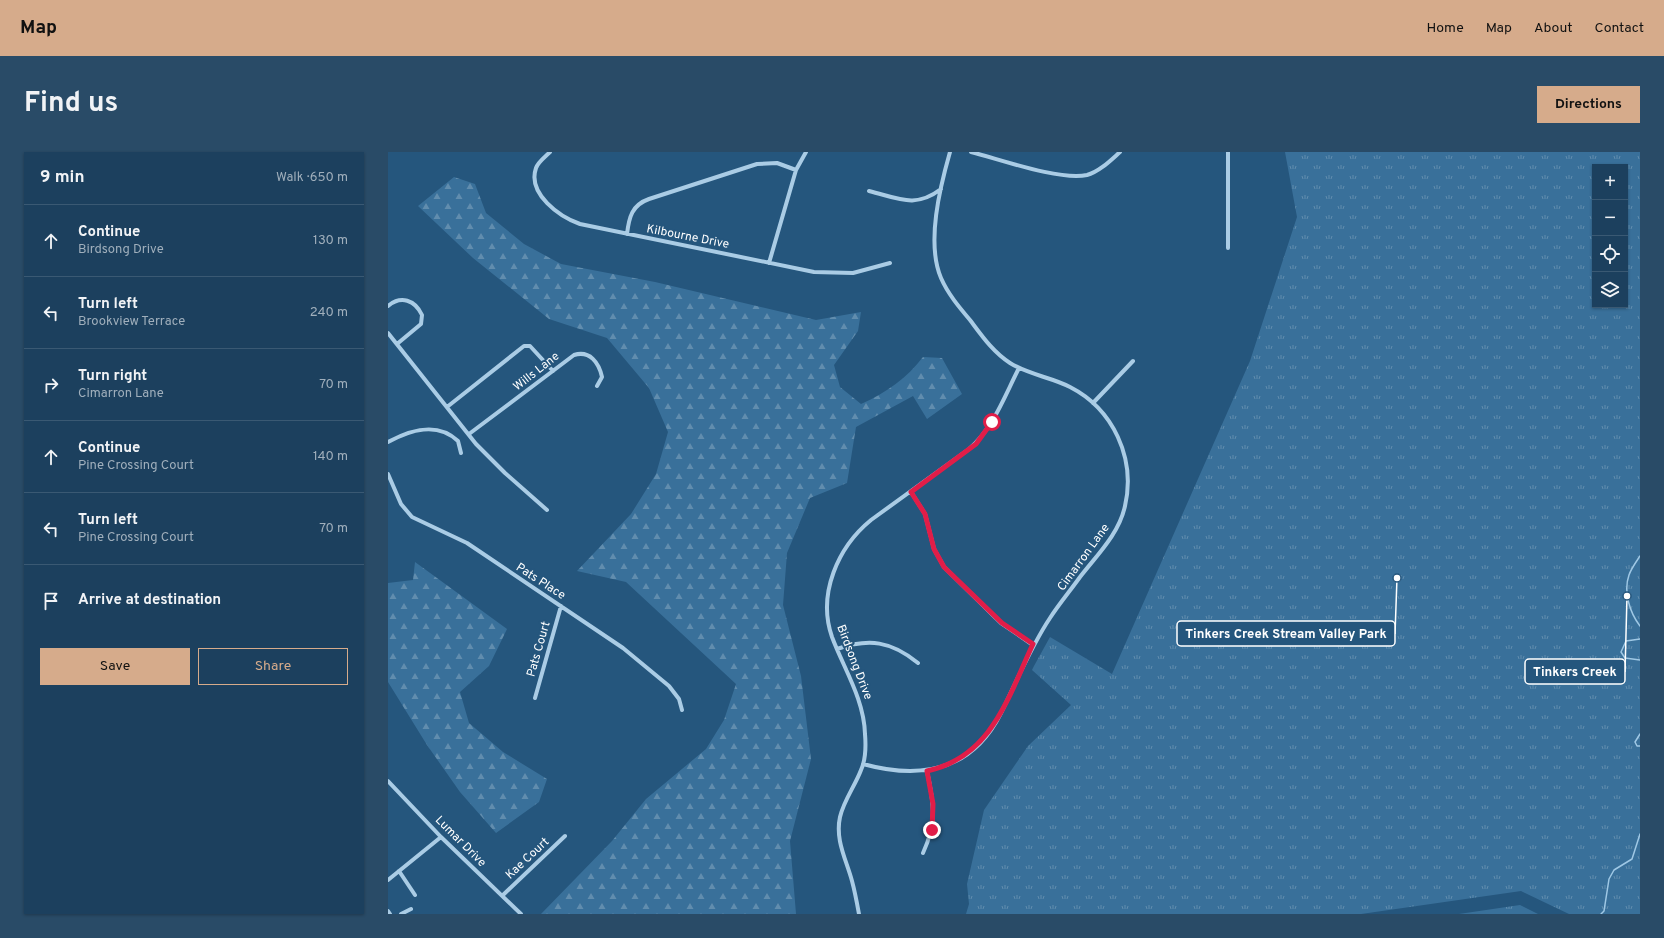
<!DOCTYPE html>
<html lang="en">
<head>
<meta charset="utf-8">
<style>
	:root { --surface:#1c405e; --page:#294b67; --text:#f1f3f6; --muted:#a0afbc; --line:#3a5973; --accent:#d6ab8b }
	body { margin:0; font-family:Overpass,sans-serif; background:var(--page); color:var(--text) }
	.controls { position:absolute; right:12px; top:12px; display:grid; overflow:hidden; border-radius:0px; box-shadow:0 1px 3px #0004 }
	.controls button { width:36px; height:36px; display:grid; place-items:center; padding:0; border:0; border-bottom:1px solid var(--line); background:var(--surface); color:var(--text); font:20px sans-serif }
	.stop { position:absolute; width:12px; height:12px; margin:-9px; border:3px solid #e11d48; border-radius:50%; background:#fff }
	.stop.end { background:#e11d48; border-color:#fff; box-shadow:0 1px 4px #0008 }
	.list { margin:0; padding:0; list-style:none }
	h2 { display:flex; justify-content:space-between; align-items:center; height:52px; margin:0; padding:0 16px; font-size:17px }
	h2 small { font-size:13px; font-weight:400; color:var(--muted) }
	.list li { display:grid; grid-template-columns:26px 1fr auto; gap:12px; align-items:center; box-sizing:border-box; height:72px; padding:0 16px; border-top:1px solid var(--line) }
	.list b { display:block; font-size:15px; white-space:nowrap }
	.list p { margin:0; font-size:13px; white-space:nowrap; color:var(--muted) }
	.list em { font-size:13px; font-style:normal; color:var(--muted) }
	.actions { display:flex; gap:8px; padding:12px 16px }
	.actions a { flex:1; padding:9px 0; border:1px solid var(--accent); border-radius:0px; text-align:center; font-size:14px; color:var(--accent) }
	.actions .main { background:var(--accent); color:#111 }
	.icon { flex:none; width:22px; height:22px; fill:none; stroke:currentColor; stroke-width:2; stroke-linecap:round; stroke-linejoin:round }
	.map { position:relative; flex:none; width:1252px; height:762px; overflow:hidden; border-radius:0px }
	header { display:flex; align-items:center; gap:24px; box-sizing:border-box; height:56px; padding:0 20px; background:var(--accent); color:#111 }
	header strong { font-size:19px }
	nav { display:flex; gap:22px; margin-inline-start:auto; font-size:14px }
	.intro { display:flex; align-items:center; justify-content:space-between; box-sizing:border-box; height:96px; padding:0 24px }
	h1 { margin:0; font-size:28px }
	.button { padding:10px 18px; border-radius:0px; background:var(--accent); color:#111; font-size:14px; font-weight:700 }
	main { display:flex; gap:24px; padding:0 24px }
	aside { flex:1; background:var(--surface); border-radius:0px; box-shadow:0 1px 3px #0004 }
	.map>svg:first-child { display:block }
	.forest { fill:url(#forest-firs) }
	.park { fill:url(#park-tufts); fill-rule:evenodd }
	.lines { fill:none; stroke-linecap:round; stroke-linejoin:round }
	.stream { stroke:#9fc8e5; stroke-width:1.5 }
	.minor { stroke:#aacce5; stroke-width:4 }
	.route { stroke:#e11d48; stroke-width:5 }
	.labels { text-anchor:middle; stroke-width:4; stroke-linejoin:round; paint-order:stroke }
	.street-label { font-size:12px; fill:#fff; stroke:#25567d }
	.leader { fill:none; stroke:#fff; stroke-width:1.5 }
	.callout-dot { fill:#fff; stroke:#25567d; stroke-width:1.5 }
	.callout { fill:#25567d; stroke:#fff; stroke-width:1.5 }
	.callout-label { font-size:13px; text-anchor:middle; font-weight:bold; fill:#fff }
</style>
</head>
<body>
<header>
<strong>Map</strong>
<nav><a>Home</a><a>Map</a><a>About</a><a>Contact</a></nav>
</header>
<div class="intro"><h1>Find us</h1><a class="button">Directions</a></div>
<main>
<aside>
<h2>9 min<small>Walk · 650 m</small></h2>
<ul class="list">
<li><svg class="icon" aria-label="ahead" viewBox="0 0 24 24"><path d="M12 20V5M6 11l6-6 6 6"/></svg><div><b>Continue</b><p>Birdsong Drive</p></div><em>130 m</em></li>
<li><svg class="icon" aria-label="left" viewBox="0 0 24 24"><path d="M17 20v-9H6M10 6l-5 5 5 5"/></svg><div><b>Turn left</b><p>Brookview Terrace</p></div><em>240 m</em></li>
<li><svg class="icon" aria-label="right" viewBox="0 0 24 24"><path d="M7 20v-9h11M14 6l5 5-5 5"/></svg><div><b>Turn right</b><p>Cimarron Lane</p></div><em>70 m</em></li>
<li><svg class="icon" aria-label="ahead" viewBox="0 0 24 24"><path d="M12 20V5M6 11l6-6 6 6"/></svg><div><b>Continue</b><p>Pine Crossing Court</p></div><em>140 m</em></li>
<li><svg class="icon" aria-label="left" viewBox="0 0 24 24"><path d="M17 20v-9H6M10 6l-5 5 5 5"/></svg><div><b>Turn left</b><p>Pine Crossing Court</p></div><em>70 m</em></li>
<li><svg class="icon" aria-label="arrive" viewBox="0 0 24 24"><path d="M6 21V4h12l-3 4 3 4H6"/></svg><div><b>Arrive at destination</b></div></li>
</ul>
<div class="actions"><a class="main">Save</a><a>Share</a></div>
</aside>
<div class="map">
<svg width="1252" height="762" viewBox="0 0 1252 762">
	<defs>
		<pattern id="forest-firs" width="22" height="20" patternUnits="userSpaceOnUse"><rect width="22" height="20" fill="#39709a"/><path d="M5 1l3.5 6h-7zM16 11l3.5 6h-7z" fill="#618dae"/></pattern>
		<pattern id="park-tufts" width="24" height="20" patternUnits="userSpaceOnUse"><rect width="24" height="20" fill="#39709a"/><path d="M3 7l-1-3M5 7V3M7 7l1-3M15 17l-1-3M17 17v-4M19 17l1-3" fill="none" stroke="#618dae"/></pattern>
	</defs>
	<rect width="100%" height="100%" fill="#25567d"/>
	<path class="forest" d="M66,25L87,32L98,61L136,92L173,112L267,130L428,168L473,160L470,179L446,213L452,235L473,252C498,241 519,226 535,205L554,206L574,242L539,267L525,244L468,275L459,331L422,346L399,401L395,453L413,524L423,607L402,689L408,762H153L224,689L258,647L318,597L336,568L348,532L238,430L189,419L243,362L268,322L280,280L261,236L219,186L161,167L85,106L30,54Z
		M27,410L119,477L101,514L72,540L81,571L115,600L159,627L151,650L108,681L72,640L39,593L0,530V431L25,428Z"/>
	<path class="park" d="M897,0H1252V762H1181L1133,739L973,762H578L581,752L579,732L596,658L640,594L683,553L644,518L646,514L662,485L724,522L862,209L909,65ZM1207,15H1237V153H1207Z
		M1132,753L1150,762H1071Z"/>
	<g class="lines">
		<path class="stream" d="M1252,404C1248,410 1243,417 1241,423C1235,440 1242,461 1252,474
			M1252,487L1238,489L1233,500L1237,506L1252,508
			M1252,582L1247,590L1249,594H1252
			M1213,762L1216,759L1221,727L1226,718L1244,707L1252,682"/>
		<path class="minor" d="M162,0C157,5 150,10 148,16C139,42 172,65 192,72L426,120L465,121L502,111
			M583,0C611,7 672,29 699,23C711,20 723,8 732,0
			M840,0V96
			M481,39C510,46 527,57 553,37
			M239,82C241,65 244,53 261,47L369,12L389,11L408,18
			M381,111L408,18L418,0
			M0,154C13,143 27,148 34,163L33,172L9,192
			M0,181L88,292L117,321L159,358
			M705,251L745,209
			M59,255L136,194H142L165,219
			M81,282L186,203C202,198 211,211 214,225L209,234
			M0,290C22,278 49,269 70,289L73,301
			M0,322L13,352L24,365L79,391L235,496L281,534L291,547L294,558
			M523,340L537,362L546,397L556,415L613,471L645,493
			M449,497C481,486 503,489 530,511
			M147,546L173,454
			M475,612C533,628 584,619 613,561C629,529 642,496 662,466C671,452 682,439 692,425C709,403 731,382 737,354C748,306 725,257 682,235C663,225 641,223 622,211C605,200 594,184 582,168C571,155 560,142 553,126C538,91 552,35 562,0
			M0,629L53,685L133,762
			M535,701C549,671 546,651 539,619
			M11,719L27,743
			M0,728L53,685
			M115,743L177,684
			M0,759L2,762
			M13,762L23,757
			M471,762C469,751 467,740 464,729C458,707 447,688 452,665C456,648 467,634 473,618C478,607 478,594 477,582C476,547 456,517 444,485C429,442 450,395 483,368L581,297C605,277 617,243 631,216"/>
	</g>
	<g class="lines">
		<path class="route" d="M544,678L545,652L539,619C604,605 620,545 645,492L614,471L556,415L546,397L537,362L523,340L588,292L604,270"/>
	</g>
	<g class="labels">
		<g class="street-label">
			<text transform="translate(300 84) rotate(11)" y="4">Kilbourne Drive</text>
			<text transform="translate(148 219) rotate(-38)" y="4">Wills Lane</text>
			<text transform="translate(695 405) rotate(-54)" y="4">Cimarron Lane</text>
			<text transform="translate(153 429) rotate(33)" y="4">Pats Place</text>
			<text transform="translate(150 497) rotate(-74)" y="4">Pats Court</text>
			<text transform="translate(467 510) rotate(69)" y="4">Birdsong Drive</text>
			<text transform="translate(73 689) rotate(45)" y="4">Lumar Drive</text>
			<text transform="translate(139 706) rotate(-43)" y="4">Kae Court</text>
		</g>
	</g>
	<path class="leader" d="M1009 426L1007 482M1239 444L1237 520"/>
	<g class="callout-dot">
		<circle cx="1009" cy="426" r="4"/>
		<circle cx="1239" cy="444" r="4"/>
	</g>
	<g class="callout">
		<rect x="789" y="469" width="218" height="25" rx="4"/>
		<rect x="1137" y="507" width="100" height="25" rx="4"/>
	</g>
	<g class="callout-label">
		<text x="898" y="486">Tinkers Creek Stream Valley Park</text>
		<text x="1187" y="524">Tinkers Creek</text>
	</g>
</svg>
<div class="controls">
<button>+</button>
<button>−</button>
<button><svg class="icon" aria-label="locate" viewBox="0 0 24 24"><circle cx="12" cy="12" r="6"/><path d="M12 2v4M12 18v4M2 12h4M18 12h4"/></svg></button>
<button><svg class="icon" aria-label="layers" viewBox="0 0 24 24"><path d="M12 4l9 5-9 5-9-5zM3 14l9 5 9-5"/></svg></button>
</div>
<div class="stop" style="left:604px;top:270px"></div>
<div class="stop end" style="left:544px;top:678px"></div>
</div>
</main>
</body>
</html>
